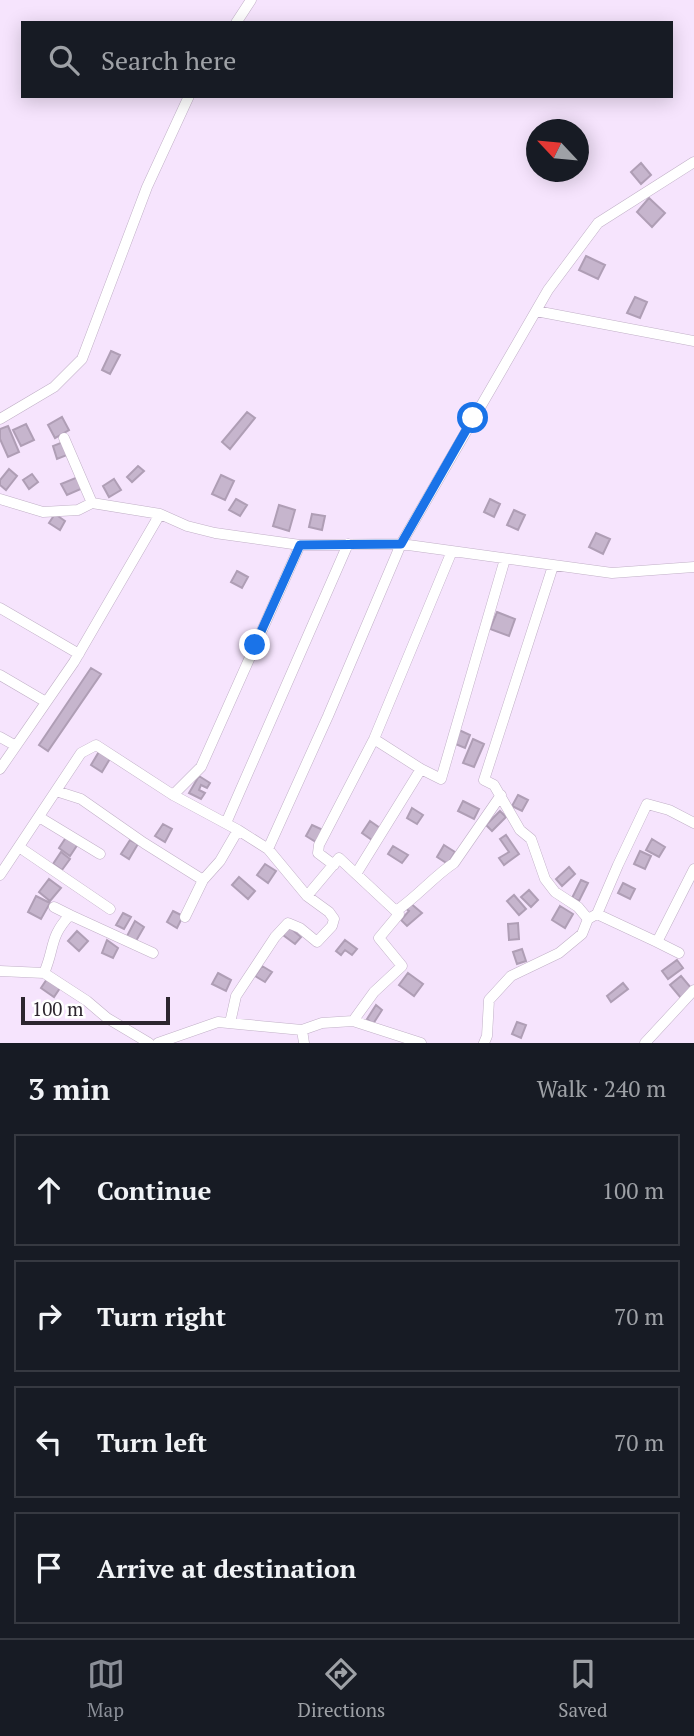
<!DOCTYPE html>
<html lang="en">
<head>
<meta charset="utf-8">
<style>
	:root { --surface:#171b24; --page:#20242c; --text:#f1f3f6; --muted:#9ea1a6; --line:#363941; --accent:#8c9099 }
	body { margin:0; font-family:"PT Serif",serif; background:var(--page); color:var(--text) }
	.compass { position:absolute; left:526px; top:119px; width:63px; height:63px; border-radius:50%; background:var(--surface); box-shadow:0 4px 18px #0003; rotate:296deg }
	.scale { position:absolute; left:21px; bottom:18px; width:149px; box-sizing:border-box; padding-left:7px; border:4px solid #2c252e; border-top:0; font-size:19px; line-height:24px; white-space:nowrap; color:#2c252e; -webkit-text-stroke:5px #fff; paint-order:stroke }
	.stop { position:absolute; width:21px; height:21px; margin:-16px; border:5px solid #1a73e8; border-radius:50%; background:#fff }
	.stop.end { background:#1a73e8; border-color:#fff; box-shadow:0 2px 7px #0008 }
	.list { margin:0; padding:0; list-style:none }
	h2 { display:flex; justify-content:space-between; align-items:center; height:91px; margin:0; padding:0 28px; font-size:30px }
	h2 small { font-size:23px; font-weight:400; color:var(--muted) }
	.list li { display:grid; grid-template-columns:46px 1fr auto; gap:21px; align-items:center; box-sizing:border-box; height:112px; margin:0 14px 14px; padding:0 14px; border:2px solid var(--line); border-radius:0px }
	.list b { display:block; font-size:26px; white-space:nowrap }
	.list em { font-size:23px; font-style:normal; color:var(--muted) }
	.icon { flex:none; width:38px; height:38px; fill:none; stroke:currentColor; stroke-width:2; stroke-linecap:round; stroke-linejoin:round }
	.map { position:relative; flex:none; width:694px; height:1043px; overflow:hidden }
	.search { position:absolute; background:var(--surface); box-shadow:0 4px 18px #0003; left:21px; right:21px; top:21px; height:77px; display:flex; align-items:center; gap:18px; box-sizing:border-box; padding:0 24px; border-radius:0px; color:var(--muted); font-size:26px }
	.sheet { height:595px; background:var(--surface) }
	nav { display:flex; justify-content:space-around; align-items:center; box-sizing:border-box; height:98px; border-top:2px solid var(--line); background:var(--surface); font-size:19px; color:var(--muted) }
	nav a { display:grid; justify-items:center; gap:4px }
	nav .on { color:var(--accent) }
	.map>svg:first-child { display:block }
	.building { fill:#c6b5cd; stroke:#af9eb5; stroke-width:2 }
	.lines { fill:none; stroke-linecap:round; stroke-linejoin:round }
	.minor-casing { stroke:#c1b0c7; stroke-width:11 }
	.minor { stroke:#fff; stroke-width:10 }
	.route { stroke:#1a73e8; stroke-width:9 }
</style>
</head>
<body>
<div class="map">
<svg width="694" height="1043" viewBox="0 0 694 1043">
	<rect width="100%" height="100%" fill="#f6e4fd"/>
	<path class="building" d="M641,163L651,175L641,184L631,172Z
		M649,198L665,213L652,227L637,212Z
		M586,256L605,265L598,279L579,270Z
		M635,297L647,302L640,318L627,313Z
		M111,351L120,355L110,374L102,370Z
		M247,412L255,418L230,449L222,442Z
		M62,417L69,430L55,438L48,425Z
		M26,424L34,440L21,446L13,430Z
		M8,426L19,452L8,457L0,439V429Z
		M63,442L67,455L57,459L53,446Z
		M138,466L144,471L132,482L127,477Z
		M9,469L17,476L6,490L0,485V480Z
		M32,474L38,482L29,489L23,480Z
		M221,475L234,481L225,500L212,494Z
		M78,477L83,488L67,495L61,484Z
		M114,479L121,490L109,497L103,486Z
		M236,499L247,505L240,516L229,510Z
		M490,499L500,504L494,517L484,512Z
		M279,505L295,510L289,531L273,526Z
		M514,510L525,515L518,530L507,525Z
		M55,514L65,521L60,530L49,523Z
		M312,514L325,516L322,530L309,527Z
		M596,533L610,539L603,554L589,547Z
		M237,571L248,577L242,588L231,582Z
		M497,612L515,619L509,636L490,629Z
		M91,668L101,674L48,751L39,745Z
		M459,730L470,735L465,748L453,743Z
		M473,739L484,744L474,767L463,763Z
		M100,750L111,757L102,772L91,765Z
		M199,776L210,783L207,788L201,785L199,790L205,793L201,799L189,793Z
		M518,795L528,800L522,811L512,806Z
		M463,801L479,809L474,819L458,811Z
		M412,808L423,815L417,824L407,818Z
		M500,811L506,817L492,831L486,825Z
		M370,821L380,828L372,840L362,833Z
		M163,824L172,829L165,842L155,836Z
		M312,825L323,830L316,842L306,836Z
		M506,835L519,854L504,865L499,858L509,852L500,839Z
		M67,836L78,844L70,856L59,848Z
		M652,839L665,847L659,857L646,850Z
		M130,840L138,844L129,859L121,854Z
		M444,845L455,852L448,864L437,857Z
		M393,846L408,855L402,863L388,854Z
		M640,851L651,856L645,869L634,864Z
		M61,852L70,859L62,870L53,864Z
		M265,864L276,871L268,883L257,875Z
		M569,867L575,874L562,886L556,879Z
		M239,877L255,891L248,899L232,885Z
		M49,879L61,888L50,901L39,892Z
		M581,880L588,883L579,901L572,898Z
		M623,883L635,889L630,899L618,893Z
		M529,890L538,900L531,907L521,897Z
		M514,895L526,909L519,915L507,901Z
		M36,896L50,903L41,919L28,912Z
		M409,902L422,913L407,926L401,920L409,911L405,908Z
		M560,906L573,914L565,928L552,920Z
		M173,911L183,916L177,928L167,922Z
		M123,913L131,917L124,929L116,925Z
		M135,921L144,927L136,941L127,936Z
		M518,923L519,939L509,940L508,924Z
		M289,927L301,937L295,944L283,935Z
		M77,931L88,941L79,951L68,941Z
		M107,940L118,948L113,958L102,953Z
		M345,940L357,949L352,955L345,950L341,955L336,951Z
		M522,949L526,961L517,964L513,952Z
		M677,960L683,968L668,979L662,971Z
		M262,966L272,972L265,982L255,976Z
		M218,973L231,980L226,991L212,984Z
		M408,973L423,984L414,996L399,985Z
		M681,976L692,989L681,998L670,985Z
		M47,979L60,988L54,997L41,988Z
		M623,983L628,989L611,1002L607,996Z
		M376,1005L382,1010L373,1024L367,1019Z
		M517,1022L526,1025L521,1038L512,1034Z"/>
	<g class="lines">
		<g class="minor-casing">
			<path id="minor" d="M236,23L251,0
				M536,311L694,341
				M0,419L54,387L82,359L147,187L189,96
				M64,438L92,503
				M0,499L43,512L78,510L92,503L160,514L187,526L215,533L300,545L401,544L612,573L694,567
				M0,608L79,654
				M0,675L46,702
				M0,737L16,746
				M374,739L421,769L441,779L505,559
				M0,769L74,662L160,514
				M56,791L81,799L144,843L203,880L185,917
				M173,795L201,767L300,545
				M39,817L100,854
				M226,823L348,544
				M19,847L110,909
				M268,849L328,716L401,544L548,290L598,223L694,162
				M334,865L318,853L319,845L374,739L452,551
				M356,874L421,769
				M0,875L81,753L96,745L173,795L238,830L268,849L307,896L329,912L334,919L332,926L317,942L300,928L288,923L275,937L236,996L230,1023
				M203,880L220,861L238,830
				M307,896L339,858L399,914L379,938L402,966L374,992L353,1021
				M396,911C417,897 433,877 454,863L501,795
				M597,914L657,942
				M70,915L153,953
				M588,919L597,914L618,865L647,804L669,810L694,823
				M679,953L657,942L694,869
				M0,971L44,973L87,1001L107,1018L149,1043
				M44,973C55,948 49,937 70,915L54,907
				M158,1043L218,1022L302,1030
				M304,1043L302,1030L322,1023L353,1021L421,1043
				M484,1043L487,1036L489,1000L511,976L559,953L582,934L588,919L578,907L555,892L545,879L531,839L520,830L494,785L484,780L553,566
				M645,1043L694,990"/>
		</g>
		<use href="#minor" class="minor"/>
	</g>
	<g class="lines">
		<path class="route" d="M255,645L300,545L401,544L473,418"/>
	</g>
</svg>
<svg class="compass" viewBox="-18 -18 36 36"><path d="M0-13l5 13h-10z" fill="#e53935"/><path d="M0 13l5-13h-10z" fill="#9ea1a6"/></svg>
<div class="scale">100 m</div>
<div class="stop" style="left:473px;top:418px"></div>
<div class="stop end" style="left:255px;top:645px"></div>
<div class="search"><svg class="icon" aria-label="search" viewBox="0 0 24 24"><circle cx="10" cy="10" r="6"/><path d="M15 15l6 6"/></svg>Search here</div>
</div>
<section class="sheet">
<h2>3 min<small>Walk · 240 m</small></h2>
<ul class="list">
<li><svg class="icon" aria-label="ahead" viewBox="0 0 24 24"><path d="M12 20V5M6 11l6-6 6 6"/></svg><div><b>Continue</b></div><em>100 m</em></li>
<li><svg class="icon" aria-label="right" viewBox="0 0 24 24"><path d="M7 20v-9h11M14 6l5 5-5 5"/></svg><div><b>Turn right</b></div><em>70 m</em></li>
<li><svg class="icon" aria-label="left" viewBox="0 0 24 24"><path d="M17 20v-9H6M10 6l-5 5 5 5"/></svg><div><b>Turn left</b></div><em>70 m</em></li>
<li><svg class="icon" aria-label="arrive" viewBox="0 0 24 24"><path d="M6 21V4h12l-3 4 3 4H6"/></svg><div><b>Arrive at destination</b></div></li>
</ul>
</section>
<nav>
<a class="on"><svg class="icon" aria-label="map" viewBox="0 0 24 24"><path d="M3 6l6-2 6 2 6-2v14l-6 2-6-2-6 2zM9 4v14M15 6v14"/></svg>Map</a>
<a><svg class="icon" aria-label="directions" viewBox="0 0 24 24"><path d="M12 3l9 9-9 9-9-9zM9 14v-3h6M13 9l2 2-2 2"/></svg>Directions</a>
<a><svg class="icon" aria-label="saved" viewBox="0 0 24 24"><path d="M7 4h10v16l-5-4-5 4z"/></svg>Saved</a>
</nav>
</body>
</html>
